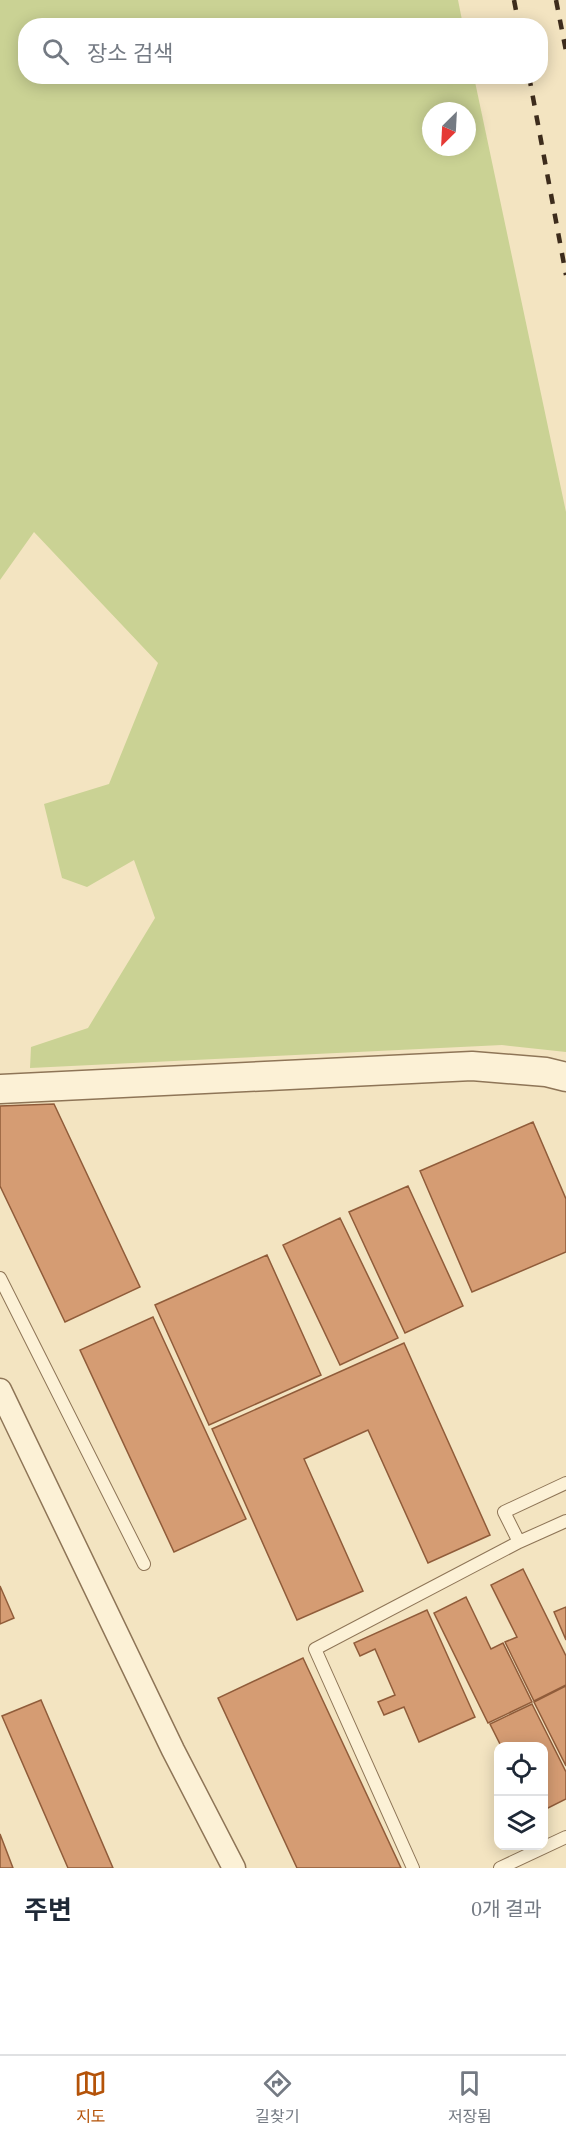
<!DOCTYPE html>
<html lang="ko">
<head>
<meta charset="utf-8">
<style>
	:root { --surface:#fff; --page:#f6f6f7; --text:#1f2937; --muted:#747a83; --line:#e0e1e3; --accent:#b45309 }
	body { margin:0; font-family:"PT Serif","Noto Sans KR",serif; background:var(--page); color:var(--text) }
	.controls { position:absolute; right:18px; bottom:18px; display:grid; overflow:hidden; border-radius:12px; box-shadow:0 3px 15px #0003 }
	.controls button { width:54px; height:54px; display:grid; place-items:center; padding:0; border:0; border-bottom:2px solid var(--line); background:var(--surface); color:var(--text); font:30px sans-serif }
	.compass { position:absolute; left:422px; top:102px; width:54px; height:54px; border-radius:50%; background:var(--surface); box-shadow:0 3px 15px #0003; rotate:204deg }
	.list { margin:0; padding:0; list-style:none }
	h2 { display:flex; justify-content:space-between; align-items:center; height:78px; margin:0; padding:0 24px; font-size:26px }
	h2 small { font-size:20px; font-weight:400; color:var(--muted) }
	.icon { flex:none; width:33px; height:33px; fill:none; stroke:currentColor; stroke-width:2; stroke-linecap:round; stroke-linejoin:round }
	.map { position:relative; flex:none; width:566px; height:1868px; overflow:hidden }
	.search { position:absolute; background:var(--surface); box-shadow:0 3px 15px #0003; left:18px; right:18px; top:18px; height:66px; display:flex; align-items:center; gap:15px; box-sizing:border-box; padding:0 21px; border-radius:24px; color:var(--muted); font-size:22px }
	.sheet { height:186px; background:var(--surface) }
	nav { display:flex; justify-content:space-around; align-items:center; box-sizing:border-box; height:84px; border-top:2px solid var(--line); background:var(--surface); font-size:16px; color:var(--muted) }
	nav a { display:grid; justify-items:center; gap:3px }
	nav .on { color:var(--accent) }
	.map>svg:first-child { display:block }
	.green { fill:#cad294; fill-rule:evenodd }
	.building { fill:#d59c73; stroke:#905c3a; stroke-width:1.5 }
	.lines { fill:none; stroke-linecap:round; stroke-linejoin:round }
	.service-casing { stroke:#8e7557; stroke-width:14 }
	.minor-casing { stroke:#8e7557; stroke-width:25 }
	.tertiary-casing { stroke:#8e7557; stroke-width:31 }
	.service { stroke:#fcf1d6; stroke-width:12 }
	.minor { stroke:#fcf1d6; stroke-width:22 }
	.tertiary { stroke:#fcf1d6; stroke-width:28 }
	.rail { stroke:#3d2c1c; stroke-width:4.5; stroke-dasharray:10 10; stroke-linecap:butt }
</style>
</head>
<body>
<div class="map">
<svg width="566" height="1868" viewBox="0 0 566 1868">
	<rect width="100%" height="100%" fill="#f3e4c1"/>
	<path class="green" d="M0,0H458L463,25L26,26V76L474,77L566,512V1052L502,1045L30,1068L31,1047L88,1028L155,918L134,860L87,887L62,878L44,804L109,784L158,663L34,532L0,580ZM431,111H467V147H431Z"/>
	<path class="building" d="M54,1104L140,1287L65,1322L0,1186V1106Z
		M533,1122L566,1199V1252L472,1292L420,1171Z
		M408,1186L463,1306L405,1333L349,1212Z
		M340,1218L398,1338L340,1365L283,1245Z
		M267,1255L321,1375L209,1425L155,1305Z
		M153,1317L246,1519L174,1552L80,1350Z
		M404,1343L490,1535L428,1563L368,1430L304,1459L363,1591L297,1620L212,1429Z
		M523,1569L566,1656V1685L534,1701L505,1642L517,1637L491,1585Z
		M0,1586L14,1618L0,1624Z
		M466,1597L491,1649L503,1643L532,1702L488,1723L434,1613Z
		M566,1607V1640L554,1612Z
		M427,1610L475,1717L419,1742L404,1707L384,1715L378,1702L395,1695L375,1649L360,1656L354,1643Z
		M303,1658L401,1868H297L218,1698Z
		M566,1686V1766L534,1702Z
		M41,1700L113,1868H68L2,1716Z
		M532,1704L566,1772V1799L544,1810V1746H501L490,1724Z
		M0,1834L13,1868H0Z"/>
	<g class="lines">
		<g class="service-casing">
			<path id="service" d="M0,1278L144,1564
				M519,1542L566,1521
				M413,1868L315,1649L519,1542L504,1512L566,1483
				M500,1868L566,1837"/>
		</g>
		<g class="minor-casing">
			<path id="minor" d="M0,1390L173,1750L234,1868"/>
		</g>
		<g class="tertiary-casing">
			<path id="tertiary" d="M0,1089L472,1066L546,1072L566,1077"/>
		</g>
		<use href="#service" class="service"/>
		<use href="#minor" class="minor"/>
		<use href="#tertiary" class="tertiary"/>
		<path class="rail" d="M514,0L519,26
			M556,0L566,51
			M529,76L566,275"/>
	</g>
</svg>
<div class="controls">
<button><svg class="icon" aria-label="locate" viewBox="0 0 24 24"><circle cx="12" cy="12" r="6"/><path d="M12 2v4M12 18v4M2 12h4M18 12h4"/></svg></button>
<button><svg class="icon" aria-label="layers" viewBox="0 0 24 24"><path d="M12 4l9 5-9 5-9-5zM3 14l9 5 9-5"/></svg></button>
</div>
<svg class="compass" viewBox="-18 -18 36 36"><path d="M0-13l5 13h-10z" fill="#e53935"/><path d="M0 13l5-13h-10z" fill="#747a83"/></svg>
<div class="search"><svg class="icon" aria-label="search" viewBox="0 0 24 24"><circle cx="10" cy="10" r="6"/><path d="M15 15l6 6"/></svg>장소 검색</div>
</div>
<section class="sheet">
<h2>주변<small>0개 결과</small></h2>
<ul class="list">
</ul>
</section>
<nav>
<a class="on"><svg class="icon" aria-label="map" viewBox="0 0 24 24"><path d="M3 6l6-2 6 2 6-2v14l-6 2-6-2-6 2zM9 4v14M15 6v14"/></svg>지도</a>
<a><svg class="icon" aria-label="directions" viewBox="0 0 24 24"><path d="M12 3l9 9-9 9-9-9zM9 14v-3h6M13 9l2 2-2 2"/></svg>길찾기</a>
<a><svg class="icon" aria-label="saved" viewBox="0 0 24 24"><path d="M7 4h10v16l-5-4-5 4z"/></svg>저장됨</a>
</nav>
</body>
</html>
